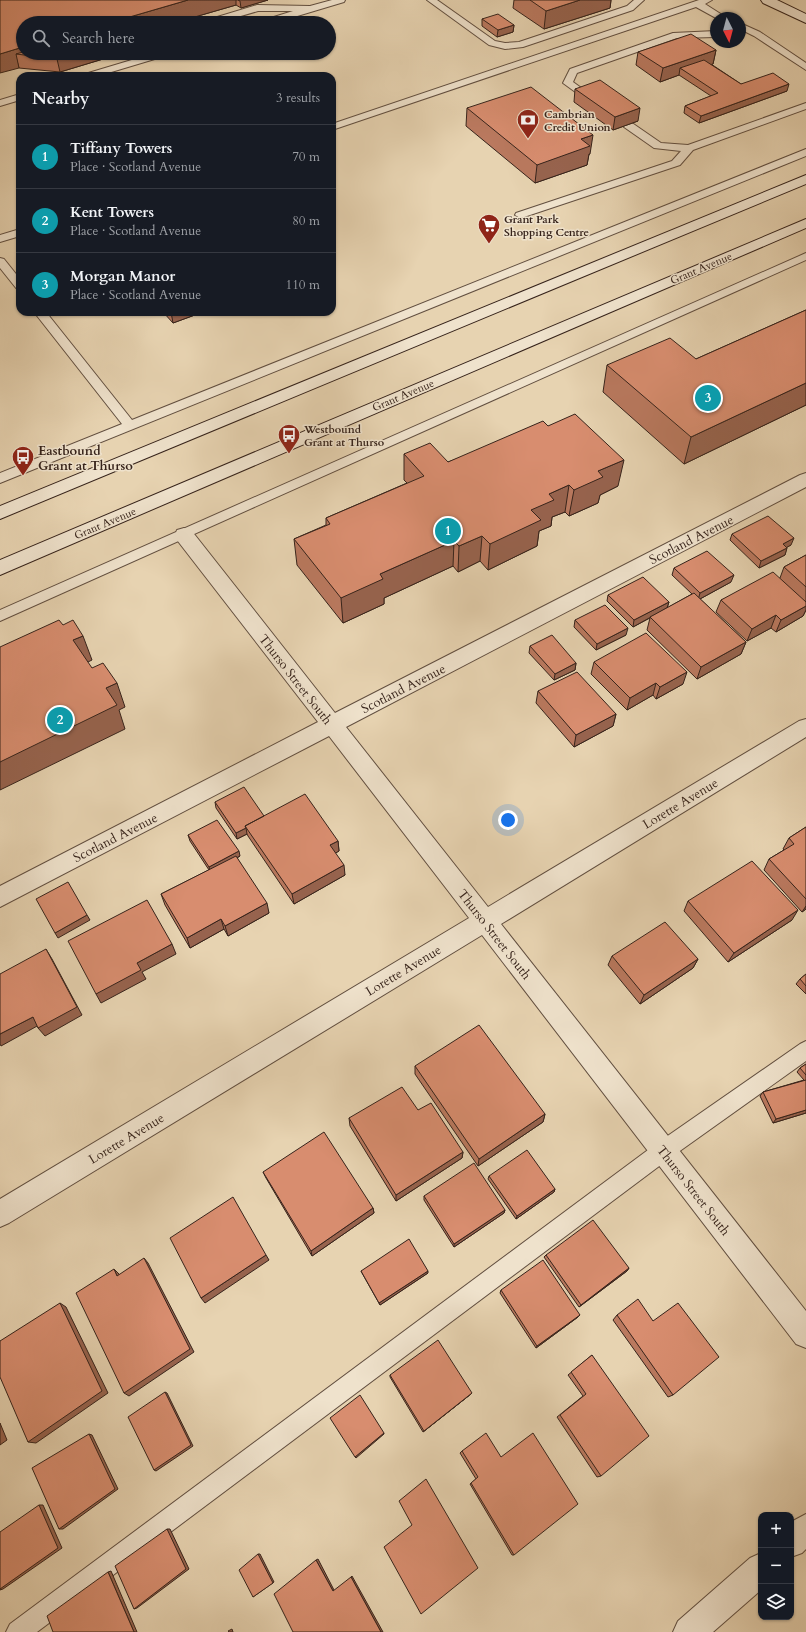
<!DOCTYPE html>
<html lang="en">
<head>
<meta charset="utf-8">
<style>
	:root { --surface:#171b24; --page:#242831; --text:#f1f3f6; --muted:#9ea1a6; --line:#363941; --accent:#d93025 }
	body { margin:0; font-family:Cardo,serif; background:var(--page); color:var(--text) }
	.controls { position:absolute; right:12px; bottom:12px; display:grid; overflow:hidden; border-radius:8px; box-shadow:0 1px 3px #0004 }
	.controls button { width:36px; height:36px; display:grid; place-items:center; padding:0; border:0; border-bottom:1px solid var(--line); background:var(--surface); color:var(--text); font:20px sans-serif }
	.compass { position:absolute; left:710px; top:12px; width:36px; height:36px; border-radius:50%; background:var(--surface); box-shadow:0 1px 3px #0004; rotate:174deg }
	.you { position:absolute; left:508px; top:820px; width:14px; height:14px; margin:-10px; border:3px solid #fff; border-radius:50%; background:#1a73e8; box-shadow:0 0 0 6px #1a73e833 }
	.badge { display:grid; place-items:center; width:26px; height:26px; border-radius:50%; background:var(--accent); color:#fff; font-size:13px; font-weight:700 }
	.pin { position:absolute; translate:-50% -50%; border:2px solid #fff; box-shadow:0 1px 4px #0006 }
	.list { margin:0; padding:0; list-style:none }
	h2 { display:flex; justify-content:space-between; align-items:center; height:52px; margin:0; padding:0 16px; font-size:17px }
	h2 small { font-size:13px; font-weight:400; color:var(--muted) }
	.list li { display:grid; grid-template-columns:26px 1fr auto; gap:12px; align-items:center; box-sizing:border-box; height:64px; padding:0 16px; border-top:1px solid var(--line) }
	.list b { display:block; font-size:15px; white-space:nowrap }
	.list p { margin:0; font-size:13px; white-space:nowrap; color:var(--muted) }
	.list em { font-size:13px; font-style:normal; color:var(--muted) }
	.icon { flex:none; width:22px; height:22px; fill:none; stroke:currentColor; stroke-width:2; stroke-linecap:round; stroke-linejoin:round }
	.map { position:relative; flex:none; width:806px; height:1632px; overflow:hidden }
	.search { position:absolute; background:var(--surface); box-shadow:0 1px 3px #0004; left:16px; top:16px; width:320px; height:44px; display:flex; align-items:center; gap:10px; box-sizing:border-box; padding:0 14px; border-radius:22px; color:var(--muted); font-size:15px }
	.panel { position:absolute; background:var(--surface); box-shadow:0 1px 3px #0004; left:16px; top:72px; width:320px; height:244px; border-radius:12px }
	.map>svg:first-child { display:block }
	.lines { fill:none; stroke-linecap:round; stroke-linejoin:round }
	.lane-casing { stroke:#624f40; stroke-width:2 }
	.street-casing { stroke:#624f40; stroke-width:2 }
	.secondary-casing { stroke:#36231b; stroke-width:2 }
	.lane { fill:#efe2cc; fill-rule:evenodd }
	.street { fill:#efe2cc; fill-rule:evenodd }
	.secondary { fill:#efe2cc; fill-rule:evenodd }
	.wall { fill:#ba795f; stroke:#36231b }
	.shaded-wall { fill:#97634e; stroke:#36231b }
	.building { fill:#d88d6f; stroke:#36231b }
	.labels { text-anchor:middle; stroke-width:3; stroke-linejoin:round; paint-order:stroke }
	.far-poi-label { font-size:11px; font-weight:bold; fill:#36231b; stroke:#efe2cc; text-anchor:start }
	.far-street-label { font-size:11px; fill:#36231b; stroke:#efe2cc }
	.poi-label { font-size:13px; font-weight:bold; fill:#36231b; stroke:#efe2cc; text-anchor:start }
	.street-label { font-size:13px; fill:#36231b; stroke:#efe2cc }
</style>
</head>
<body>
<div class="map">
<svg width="806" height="1632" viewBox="0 0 806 1632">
	<rect width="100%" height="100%" fill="#e7d3b1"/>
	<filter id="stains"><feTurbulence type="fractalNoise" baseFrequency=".005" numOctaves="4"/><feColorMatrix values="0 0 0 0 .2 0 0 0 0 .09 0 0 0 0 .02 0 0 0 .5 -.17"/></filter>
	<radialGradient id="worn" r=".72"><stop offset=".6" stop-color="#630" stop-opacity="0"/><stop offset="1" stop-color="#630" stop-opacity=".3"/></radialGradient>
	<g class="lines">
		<g class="lane-casing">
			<path id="lane" d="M332,0H345L344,2L274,23H259L261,21L293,11H258L217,23H202L204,21L257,5L310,6Z
				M427,0H437L495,41L505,43L519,42L627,6L634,0H644L633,10L523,47L505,49L489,45Z
				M699,0H712L705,4L727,18H716L696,7L332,130V124Z
				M740,23L760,32L806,63V70L754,36L740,29Z
				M716,31V37L677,38L577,73L573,82L591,95L593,97L591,99H585L563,83L570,69L673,33Z
				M155,53H170L168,55L98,76H83L85,74Z
				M20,94V100L0,106V100Z
				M806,103V109L693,150L680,165L524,217L520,218L515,215L516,213L672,161L681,151L654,148L624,127L623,125L624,123H632L661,143L688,145Z
				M806,149V156L0,483V473L122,424L34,312H46L132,420Z
				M20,229V236L0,242V235Z
				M806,253V260L0,621V610Z
				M0,258L4,259L20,279V289L16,288L0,268Z
				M806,1041V1061L670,1158L37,1632H6L10,1624L656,1144L800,1044Z"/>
		</g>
		<g class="street-casing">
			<path id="street" d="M806,473V487L346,727L488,907L799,721L806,719V737L501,924L806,1311V1348L796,1344L482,935L9,1223L0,1227V1199L469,918L329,736L0,907V886L318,722L177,540L175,535L177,530L184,528L191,530L335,713L800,475Z
				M806,1514V1549L802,1553L791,1557V1522Z
				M761,1553V1590L713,1632H673L678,1621L750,1558Z"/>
		</g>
		<g class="secondary-casing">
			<path id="secondary" d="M761,0H777L806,14V23L763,3Z
				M806,175V184L0,519V506Z
				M806,219V228L0,575V560Z"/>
		</g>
		<use href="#lane" class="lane"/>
		<use href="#street" class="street"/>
		<use href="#secondary" class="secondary"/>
	</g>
	<path class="wall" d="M0,0H268L241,8L236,5L174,23H23V53H123L60,72L19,68Z
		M514,0H611L610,8L544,29L513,8Z
		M482,19L514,25L513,32L497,37L482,26Z
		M716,50L713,64H711L741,84L787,91L699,123L684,113L685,106L711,96L679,75L660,82L636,65L638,52Z
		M575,89L638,121L613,130L574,102Z
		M467,108L590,154H589L587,165L535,183L466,126Z
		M806,310V405L684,464L603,392L607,365L696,359Z
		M163,312H203L173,323Z
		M548,426L618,486L600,495L598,503L569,516L565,512L552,517L551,526L539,531L537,546L488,570L480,561L458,572L453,566L384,598V604L343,623L297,565L294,539L326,525V518L407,483L404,480V454L448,462Z
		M732,534L791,545L787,547L785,555L759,568L730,540Z
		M806,555V610L803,616L776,632L771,628L747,641L716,612L721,600L780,578L784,567Z
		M674,568L731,582L700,599L746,642L741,654L697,679L647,630L650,618L633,627L607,601L608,595L669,602L667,608L692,594L672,575Z
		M575,620L626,635L596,650L574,627Z
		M530,646L576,663L575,670L554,680L529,653Z
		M594,662L683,684L656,699L653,695L627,710L591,674Z
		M538,691L616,714L613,726L574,747L536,703Z
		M215,802L264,816L338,841L339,851L335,853L345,875L294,904L248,836L247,834L237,839L216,808Z
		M806,827V909L802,912L764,870L769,859L784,850L783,849L789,838Z
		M188,835L240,856L237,858L269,913L228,936L224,929L190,948L165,905L161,894L209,870L190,841Z
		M688,901L792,920L728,962L684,911Z
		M612,956L698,959L693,968L640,1004L608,965Z
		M806,974V994L796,984L800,979Z
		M806,1064V1113L773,1123L760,1096L763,1092L804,1080L797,1072L800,1068Z
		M415,1066L545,1114L543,1122L478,1166L415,1074Z
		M418,1110L463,1152L462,1158L396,1201L350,1126L349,1118Z
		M263,1172L373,1208L374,1213L312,1256L266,1178Z
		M489,1176L555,1189L554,1192L516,1219L488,1179Z
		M424,1196L505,1210L504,1213L454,1247L424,1200Z
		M546,1255L629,1268L627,1271L579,1307L544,1257Z
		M361,1271L428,1273L380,1305L362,1273Z
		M501,1290L580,1315L578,1317L536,1348L500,1293Z
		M617,1315L653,1321L673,1395L668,1397L613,1320Z
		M592,1355L601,1476L597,1477L557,1417L583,1396L568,1375Z
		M390,1375L471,1394L423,1432L390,1377Z
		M462,1451L501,1457L514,1555H512L470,1484L476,1479L460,1453Z"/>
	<path class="shaded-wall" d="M188,0H236V5L174,23H109Z
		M238,0H268L241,8L240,1Z
		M580,0H611L610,8L544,29L546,11Z
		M514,25L513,32L497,37L498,30Z
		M23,47V53L16,54L19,68L0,73V54Z
		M716,50L713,64L687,72L680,68L679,75L660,82L663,68Z
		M53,53H123L60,72L57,59Z
		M789,84L787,91L699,123L701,116Z
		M640,108L638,121L613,130L615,117Z
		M593,135L590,154H589L587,165L535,183L537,165L581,139Z
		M171,312H203L173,323Z
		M806,383V405L684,464L691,437Z
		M624,460L618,486L600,495L598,503L569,516L574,490L598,471Z
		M569,485L565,512L552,517L551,526L539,531L537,546L488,570L490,544L531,510L549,494Z
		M482,536L480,561L458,572L459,546Z
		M794,538L791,545L780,551L783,544Z
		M454,541L453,566L384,598V604L343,623L341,598L380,574Z
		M787,548L785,555L759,568L761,561Z
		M734,575L731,582L698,600L700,593Z
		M669,602L667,608L633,627L634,620Z
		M806,606V610L803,616L776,632L781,620Z
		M776,615L771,628L747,641L752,629Z
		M628,628L626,635L596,650L597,644Z
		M83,636L92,660L82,665L73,640Z
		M746,642L741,654L697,679L701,667Z
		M576,663L575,670L554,680L555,674Z
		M687,672L683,684L656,699L660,687Z
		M117,683L125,707L119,710L125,729L0,790V762L106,688Z
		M656,683L653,695L627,710L630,698Z
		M616,714L613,726L574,747L576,735Z
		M246,828L247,834L237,839L236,833Z
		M338,841L339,851L331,856L330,845Z
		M239,851L240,856L210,872L209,867Z
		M344,865L345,875L294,904L292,894Z
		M267,903L269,913L228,936L225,926Z
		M806,906V909L802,912Z
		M798,910L792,920L728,962L734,953Z
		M87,915L90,920L58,938L55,933Z
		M221,919L224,929L190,948L187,938Z
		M172,944L176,954L142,972L146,979L101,1003L96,994L137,963Z
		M46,949L52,959L82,1015L45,1036L38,1028Z
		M698,959L693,968L640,1004L644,995Z
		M33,1017L39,1025L1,1046L0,1044V1034Z
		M806,1110V1113L773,1123L776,1119Z
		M545,1114L543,1122L478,1166L479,1159Z
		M463,1152L462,1158L396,1201V1195Z
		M555,1189L554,1192L516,1219L517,1216Z
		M373,1208L374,1213L312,1256L311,1251Z
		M505,1210L504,1213L454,1247V1244Z
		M266,1255L269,1260L205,1303L201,1298Z
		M144,1258L148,1263L194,1352L129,1396L124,1393Z
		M629,1268L627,1271L579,1307L581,1305Z
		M114,1269L119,1274L123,1281L117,1276Z
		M428,1271V1273L380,1305L379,1303Z
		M60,1303L66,1307L108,1393L36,1443L28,1442Z
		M580,1315L578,1317L536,1348L537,1346Z
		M165,1392L167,1393L193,1446L156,1471L154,1470Z
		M472,1393L471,1394L423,1432L424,1431Z
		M0,1423L7,1440L0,1445Z
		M384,1433V1434L356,1458L355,1457Z
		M89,1434L92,1435L118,1489L63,1529H59Z
		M39,1505H43L62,1548L3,1589L0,1590Z
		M167,1529H170L189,1569L137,1608L134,1609Z
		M258,1554H260L274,1582L253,1597Z
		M318,1559L334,1590L333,1591L316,1560Z
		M111,1571L137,1632H134L108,1572Z
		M352,1576L383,1632H381L351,1577Z
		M232,1629L233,1632H229L228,1631Z"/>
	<path class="building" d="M0,0H188L109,23H23V47L0,54Z
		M530,0H580L546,11Z
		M498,14L514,25L498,30L482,19Z
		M134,21L132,23H127Z
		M691,34L716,50L663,68L638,52Z
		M23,52V53H77L57,59L16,54Z
		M704,60L741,84L773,73L789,84L701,116L685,106L718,93L680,68Z
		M600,80L640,108L615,117L575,89Z
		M531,87L593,135L581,139L590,146L537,165L467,108Z
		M806,310V383L691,437L607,365L670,338L696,359Z
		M575,414L624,460L598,471L603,477L574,490L569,485L549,494L554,500L531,510L541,520L490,544L482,536L459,546L454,541L380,574L383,579L341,598L294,539L330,524L326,518L424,476L404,454L430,443L448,462L543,421L548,426Z
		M768,516L794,538L783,544L787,548L761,561L732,534Z
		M707,551L734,575L700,593L674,568Z
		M806,555V587L784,567Z
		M773,572L806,602V606L781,620L776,615L752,629L721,600Z
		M643,577L669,602L634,620L608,595Z
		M694,593L746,642L701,667L650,617Z
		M605,605L628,628L597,644L575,620Z
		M59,620L63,625L73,620L83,636L73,640L92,668L103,663L117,683L106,688L117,705L0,762V647Z
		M646,633L687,672L660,687L656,683L630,698L594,662Z
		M552,635L576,663L555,674L530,646Z
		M577,672L616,714L576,735L538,691Z
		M244,787L264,816L245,826L246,828L236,833L215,802Z
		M305,794L338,841L330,845L344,865L292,894L245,826Z
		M217,820L239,851L209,867L188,835Z
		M806,827V899L769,859L794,844L789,838Z
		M236,856L267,903L225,926L221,919L187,938L161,894Z
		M752,861L798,910L734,953L688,901Z
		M68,882L87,915L55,933L36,899Z
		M147,900L172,944L137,963L141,970L96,994L68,941Z
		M665,922L698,959L644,995L612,956Z
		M46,949L77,1007L38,1028L33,1017L0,1034V974Z
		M806,974V986L800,979Z
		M479,1025L545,1114L479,1159L415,1066Z
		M806,1064V1075L800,1068Z
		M806,1080V1110L776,1119L763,1092Z
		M402,1087L418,1110L431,1103L463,1152L396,1195L349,1118Z
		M324,1132L373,1208L311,1251L263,1172Z
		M527,1150L555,1189L517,1216L489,1176Z
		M474,1163L505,1210L454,1244L424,1196Z
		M233,1197L266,1255L201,1298L170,1238Z
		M593,1220L629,1268L581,1305L546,1255Z
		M409,1239L428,1271L379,1303L361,1271Z
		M144,1258L190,1349L124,1393L76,1293L114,1269L117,1276Z
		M543,1260L580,1315L537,1346L501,1290Z
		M638,1299L653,1321L678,1303L719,1357L673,1395L617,1315Z
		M60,1303L102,1391L28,1442L0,1377V1341Z
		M438,1340L472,1393L424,1431L390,1375Z
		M592,1355L649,1436L601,1476L560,1415L586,1394L571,1372Z
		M165,1392L191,1445L154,1470L128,1417Z
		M360,1395L384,1433L355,1457L330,1418Z
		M486,1433L501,1457L533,1433L578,1504L514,1555L471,1483L478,1477L462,1451Z
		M89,1434L115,1489L59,1529L32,1468Z
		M426,1479L478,1568L421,1614L384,1547L412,1525L399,1501Z
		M39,1505L58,1548L0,1589V1532Z
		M167,1529L186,1569L134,1609L115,1566Z
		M258,1554L273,1583L253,1597L239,1570Z
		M316,1560L333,1591L351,1577L381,1632H293L274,1594Z
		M108,1572L134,1632H53L47,1616Z"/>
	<defs>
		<g id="bank-pin" transform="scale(1.15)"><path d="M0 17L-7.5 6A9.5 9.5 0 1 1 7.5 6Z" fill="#8f2418" stroke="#efe2cc"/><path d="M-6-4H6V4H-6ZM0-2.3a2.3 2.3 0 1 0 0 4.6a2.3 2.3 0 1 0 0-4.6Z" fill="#fff"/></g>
		<g id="supermarket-pin" transform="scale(1.15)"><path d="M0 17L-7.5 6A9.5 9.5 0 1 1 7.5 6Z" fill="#8f2418" stroke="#efe2cc"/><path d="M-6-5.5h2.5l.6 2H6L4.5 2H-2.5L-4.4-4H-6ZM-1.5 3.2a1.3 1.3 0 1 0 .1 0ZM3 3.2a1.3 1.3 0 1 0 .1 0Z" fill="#fff"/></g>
		<g id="bus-pin" transform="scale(1.15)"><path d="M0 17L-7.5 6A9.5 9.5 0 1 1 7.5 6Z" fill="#8f2418" stroke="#efe2cc"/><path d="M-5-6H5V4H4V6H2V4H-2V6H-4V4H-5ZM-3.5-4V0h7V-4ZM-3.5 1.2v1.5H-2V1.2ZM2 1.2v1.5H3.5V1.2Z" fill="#fff"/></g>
	</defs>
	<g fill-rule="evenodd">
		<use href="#bank-pin" x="528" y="120"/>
		<use href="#supermarket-pin" x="489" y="225"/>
		<use href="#bus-pin" x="289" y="435"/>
		<use href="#bus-pin" x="23" y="457"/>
	</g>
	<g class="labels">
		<g class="far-poi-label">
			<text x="544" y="118">Cambrian<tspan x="544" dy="13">Credit Union</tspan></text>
			<text x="504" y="223">Grant Park<tspan x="504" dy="13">Shopping Centre</tspan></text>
			<text x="304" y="433">Westbound<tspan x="304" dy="13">Grant at Thurso</tspan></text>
		</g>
		<g class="far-street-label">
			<text transform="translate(701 268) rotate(-23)" y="4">Grant Avenue</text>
			<text transform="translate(403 395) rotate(-23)" y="4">Grant Avenue</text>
			<text transform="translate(105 523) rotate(-23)" y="4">Grant Avenue</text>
		</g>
		<g class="poi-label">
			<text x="38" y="455">Eastbound<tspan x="38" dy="15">Grant at Thurso</tspan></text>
		</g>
		<g class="street-label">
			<text transform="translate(691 539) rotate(-27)" y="5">Scotland Avenue</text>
			<text transform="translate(296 679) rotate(52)" y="5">Thurso Street South</text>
			<text transform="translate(403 688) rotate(-27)" y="5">Scotland Avenue</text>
			<text transform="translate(680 803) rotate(-31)" y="5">Lorette Avenue</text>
			<text transform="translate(115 837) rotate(-27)" y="5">Scotland Avenue</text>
			<text transform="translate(495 934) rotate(52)" y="5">Thurso Street South</text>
			<text transform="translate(403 970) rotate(-31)" y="5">Lorette Avenue</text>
			<text transform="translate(126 1138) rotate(-31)" y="5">Lorette Avenue</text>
			<text transform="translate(694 1190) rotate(52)" y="5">Thurso Street South</text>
		</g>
	</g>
	<rect width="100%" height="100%" filter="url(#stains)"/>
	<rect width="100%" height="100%" fill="url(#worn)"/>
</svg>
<div class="controls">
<button>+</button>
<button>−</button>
<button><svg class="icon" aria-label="layers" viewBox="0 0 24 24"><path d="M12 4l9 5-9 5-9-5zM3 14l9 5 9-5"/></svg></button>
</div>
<svg class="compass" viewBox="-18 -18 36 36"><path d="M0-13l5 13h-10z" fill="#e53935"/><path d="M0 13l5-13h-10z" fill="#9ea1a6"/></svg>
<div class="you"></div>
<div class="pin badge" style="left:448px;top:531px;background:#0f9aa8">1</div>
<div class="pin badge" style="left:60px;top:720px;background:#0f9aa8">2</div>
<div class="pin badge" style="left:708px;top:398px;background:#0f9aa8">3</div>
<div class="search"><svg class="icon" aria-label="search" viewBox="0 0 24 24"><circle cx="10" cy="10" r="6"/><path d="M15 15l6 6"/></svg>Search here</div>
<section class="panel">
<h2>Nearby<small>3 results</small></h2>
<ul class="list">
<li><span class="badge" style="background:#0f9aa8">1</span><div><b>Tiffany Towers</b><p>Place · Scotland Avenue</p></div><em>70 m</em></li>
<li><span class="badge" style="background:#0f9aa8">2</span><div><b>Kent Towers</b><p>Place · Scotland Avenue</p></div><em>80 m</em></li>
<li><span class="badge" style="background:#0f9aa8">3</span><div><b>Morgan Manor</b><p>Place · Scotland Avenue</p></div><em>110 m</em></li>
</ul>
</section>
</div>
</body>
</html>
